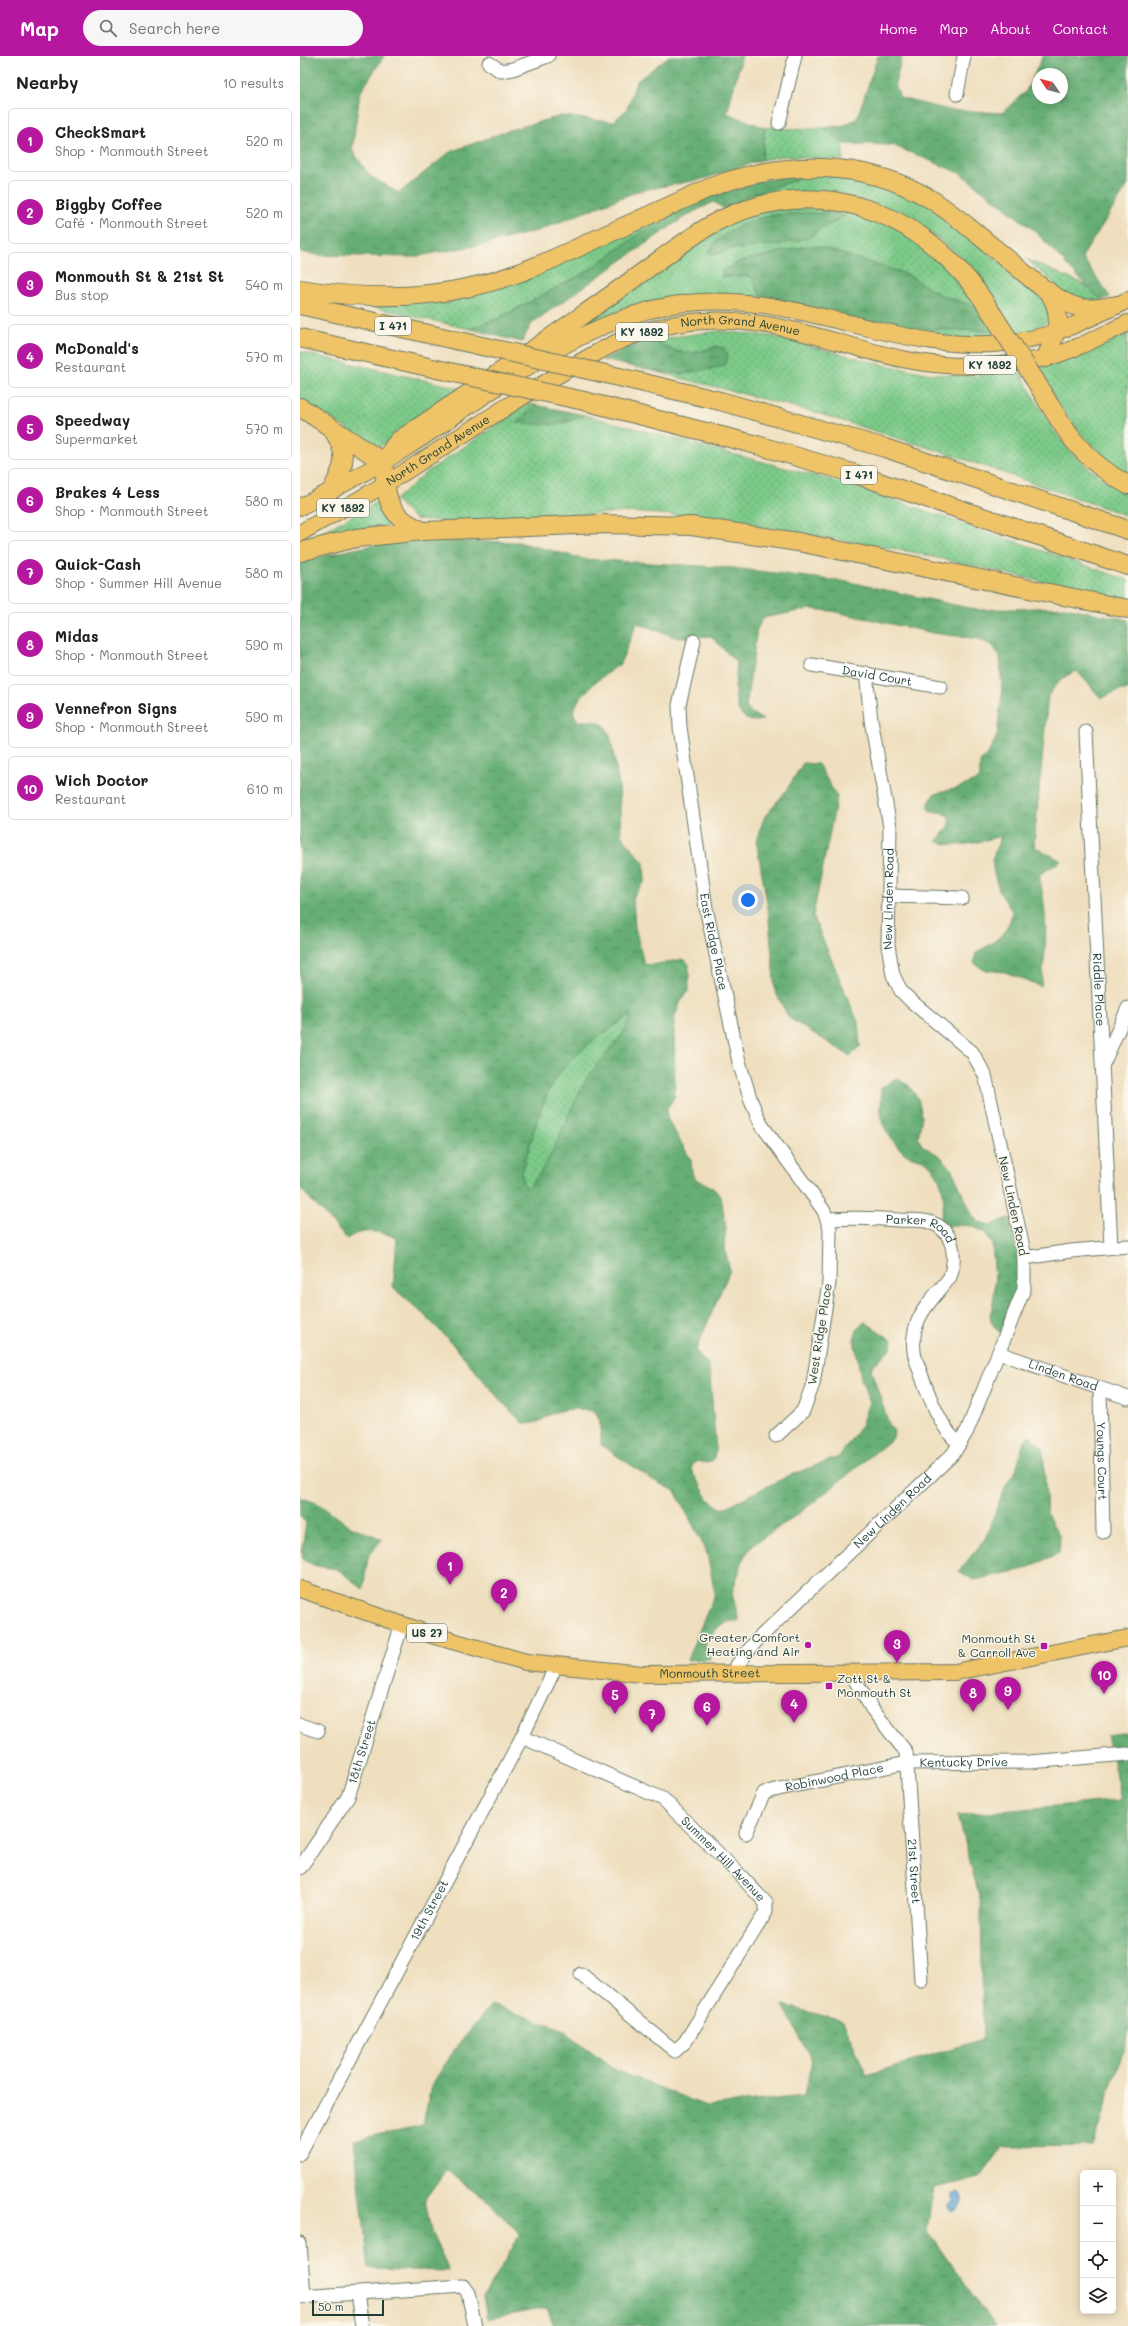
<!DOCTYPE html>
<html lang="en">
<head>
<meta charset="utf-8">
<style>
	:root { --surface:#fff; --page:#f6f6f6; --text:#202124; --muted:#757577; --line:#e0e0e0; --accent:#b5179e }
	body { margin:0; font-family:Mali,sans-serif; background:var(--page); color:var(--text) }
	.controls { position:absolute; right:12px; bottom:12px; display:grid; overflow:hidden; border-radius:6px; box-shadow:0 2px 10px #0003 }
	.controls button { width:36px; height:36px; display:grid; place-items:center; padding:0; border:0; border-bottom:1px solid var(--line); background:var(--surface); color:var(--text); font:20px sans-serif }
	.compass { position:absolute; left:732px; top:12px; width:36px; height:36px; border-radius:50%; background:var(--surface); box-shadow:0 2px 10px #0003; rotate:305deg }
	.scale { position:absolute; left:12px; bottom:10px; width:72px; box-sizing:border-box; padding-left:4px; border:2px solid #1f3d34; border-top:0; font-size:11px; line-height:14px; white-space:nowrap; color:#1f3d34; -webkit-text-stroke:3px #fbf7ec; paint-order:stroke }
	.you { position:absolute; left:448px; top:844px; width:14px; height:14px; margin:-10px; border:3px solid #fff; border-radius:50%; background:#1a73e8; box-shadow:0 0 0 6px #1a73e833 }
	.badge { display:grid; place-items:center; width:26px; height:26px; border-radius:50%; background:var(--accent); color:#fff; font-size:13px; font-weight:700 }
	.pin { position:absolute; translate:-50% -33px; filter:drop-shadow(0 1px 2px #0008) }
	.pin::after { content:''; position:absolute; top:21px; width:14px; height:12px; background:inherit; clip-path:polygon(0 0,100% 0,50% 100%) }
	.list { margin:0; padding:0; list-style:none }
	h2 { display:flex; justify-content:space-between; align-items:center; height:52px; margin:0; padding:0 16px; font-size:17px }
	h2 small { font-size:13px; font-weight:400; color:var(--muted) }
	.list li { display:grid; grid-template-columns:26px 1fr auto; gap:12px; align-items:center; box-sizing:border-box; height:64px; margin:0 8px 8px; padding:0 8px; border:1px solid var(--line); border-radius:6px }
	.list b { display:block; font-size:15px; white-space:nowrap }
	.list p { margin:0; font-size:13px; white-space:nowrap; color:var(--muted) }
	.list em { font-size:13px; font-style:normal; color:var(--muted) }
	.icon { flex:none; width:22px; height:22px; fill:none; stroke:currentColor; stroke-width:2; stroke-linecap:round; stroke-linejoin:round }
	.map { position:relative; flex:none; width:828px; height:2270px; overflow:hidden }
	header { display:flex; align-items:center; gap:24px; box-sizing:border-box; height:56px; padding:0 20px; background:var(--accent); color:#fff }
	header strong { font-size:19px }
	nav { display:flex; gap:22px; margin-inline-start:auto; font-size:14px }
	.search { width:280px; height:36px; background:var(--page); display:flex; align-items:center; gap:10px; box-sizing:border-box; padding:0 14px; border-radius:22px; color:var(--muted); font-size:15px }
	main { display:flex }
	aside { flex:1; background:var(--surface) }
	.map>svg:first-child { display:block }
	.grass { fill:url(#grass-dots); stroke:#4e845e; fill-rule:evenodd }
	.forest { fill:url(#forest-crowns); stroke:#427654; fill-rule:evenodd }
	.water { fill:url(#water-rules); stroke:#3e7083 }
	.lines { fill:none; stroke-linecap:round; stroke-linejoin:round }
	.minor-casing { stroke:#687665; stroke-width:15 }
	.major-casing { stroke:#687665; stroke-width:18 }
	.highway-casing { stroke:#687665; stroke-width:20 }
	.minor { stroke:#fff; stroke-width:13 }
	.major { stroke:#efc469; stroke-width:16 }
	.highway { stroke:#efc469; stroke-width:18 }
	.highway-bridge-casing { stroke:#687665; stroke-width:20; stroke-linecap:butt }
	.highway-bridge { stroke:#efc469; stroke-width:18 }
	.poi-dot { fill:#b5179e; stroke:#fbf7ec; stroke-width:1.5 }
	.labels { text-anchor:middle; stroke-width:3; stroke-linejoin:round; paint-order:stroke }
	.shield { fill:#fbf7ec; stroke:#61756b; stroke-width:1 }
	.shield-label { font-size:11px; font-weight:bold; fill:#1f3d34 }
	.street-label { font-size:12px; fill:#1f3d34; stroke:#fbf7ec }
	.poi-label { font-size:12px; fill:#1f3d34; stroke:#fbf7ec; text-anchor:end }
</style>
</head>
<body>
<header>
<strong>Map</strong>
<div class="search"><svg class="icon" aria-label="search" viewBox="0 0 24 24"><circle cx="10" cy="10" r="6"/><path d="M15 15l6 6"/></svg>Search here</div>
<nav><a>Home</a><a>Map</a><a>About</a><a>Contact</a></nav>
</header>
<main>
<aside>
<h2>Nearby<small>10 results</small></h2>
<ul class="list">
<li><span class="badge">1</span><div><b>CheckSmart</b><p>Shop · Monmouth Street</p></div><em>520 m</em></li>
<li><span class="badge">2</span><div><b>Biggby Coffee</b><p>Café · Monmouth Street</p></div><em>520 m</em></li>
<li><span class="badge">3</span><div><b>Monmouth St &amp; 21st St</b><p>Bus stop</p></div><em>540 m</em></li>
<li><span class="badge">4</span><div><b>McDonald's</b><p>Restaurant</p></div><em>570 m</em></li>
<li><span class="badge">5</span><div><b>Speedway</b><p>Supermarket</p></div><em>570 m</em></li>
<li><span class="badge">6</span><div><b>Brakes 4 Less</b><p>Shop · Monmouth Street</p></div><em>580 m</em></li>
<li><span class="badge">7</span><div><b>Quick-Cash</b><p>Shop · Summer Hill Avenue</p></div><em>580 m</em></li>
<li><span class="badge">8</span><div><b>Midas</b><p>Shop · Monmouth Street</p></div><em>590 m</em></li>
<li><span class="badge">9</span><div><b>Vennefron Signs</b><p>Shop · Monmouth Street</p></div><em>590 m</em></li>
<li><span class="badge">10</span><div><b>Wich Doctor</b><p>Restaurant</p></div><em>610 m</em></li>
</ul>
</aside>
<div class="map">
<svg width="828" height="2270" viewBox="0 0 828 2270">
	<defs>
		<pattern id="grass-dots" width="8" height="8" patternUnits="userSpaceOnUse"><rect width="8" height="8" fill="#7dca89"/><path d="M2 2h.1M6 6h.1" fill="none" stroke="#66a571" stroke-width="1.8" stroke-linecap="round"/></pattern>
		<pattern id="forest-crowns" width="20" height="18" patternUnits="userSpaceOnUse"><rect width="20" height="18" fill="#66ae75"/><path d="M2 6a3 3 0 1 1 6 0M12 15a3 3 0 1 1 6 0" fill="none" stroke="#538f61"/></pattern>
		<pattern id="water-rules" width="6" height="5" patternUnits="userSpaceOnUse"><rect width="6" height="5" fill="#5ca2d2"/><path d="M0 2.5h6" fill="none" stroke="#4b85ab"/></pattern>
	</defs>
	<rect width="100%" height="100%" fill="#fbf7ec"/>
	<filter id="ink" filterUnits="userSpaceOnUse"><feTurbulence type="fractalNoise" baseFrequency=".025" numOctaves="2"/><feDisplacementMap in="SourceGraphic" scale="8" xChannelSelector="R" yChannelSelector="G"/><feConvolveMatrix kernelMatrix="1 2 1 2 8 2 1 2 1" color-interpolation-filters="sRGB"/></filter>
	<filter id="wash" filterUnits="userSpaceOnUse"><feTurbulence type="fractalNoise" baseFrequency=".012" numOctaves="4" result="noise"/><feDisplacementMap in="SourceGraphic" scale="16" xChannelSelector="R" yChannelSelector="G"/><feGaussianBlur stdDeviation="0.9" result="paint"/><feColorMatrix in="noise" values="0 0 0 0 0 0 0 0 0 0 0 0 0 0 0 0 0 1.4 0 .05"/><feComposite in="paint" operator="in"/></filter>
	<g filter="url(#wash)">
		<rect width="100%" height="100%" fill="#efdfbf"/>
		<path class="grass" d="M473,71L485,73L524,72L543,88V104L483,100L462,104L465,72Z
			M512,116L588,129L630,149L746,244L751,264L715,281L684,233L660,200L628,175L600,159L571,148L424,153L446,140Z
			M489,152L538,153L569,161L603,175L635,197L680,252L641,239L606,218L517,190H506L438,206L422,215V221L451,220L461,241L419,238L266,281C318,241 396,172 458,156C468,154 479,153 489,152ZM470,159L545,160L520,173L508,182L481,188L431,193L414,199Z
			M358,165L286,216L201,261L170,273L50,246L139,242Z
			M726,203L783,228L803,244L795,246L771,242Z
			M562,265L648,274L696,275L701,282L661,283Z
			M417,275L471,280L584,309L633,318L677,320L721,317C751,374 768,407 828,436V460L649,398L514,356L349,314L383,318L416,290C387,301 379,298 353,284Z
			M828,278L826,304L828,318V420C786,392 762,353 734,313L776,301Z
			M0,296L163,333L78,392L0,343Z
			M228,348L235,349L218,366C243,368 260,372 284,359L550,429L828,524V545L603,494L391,460L329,456L152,466L115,463L95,444L127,416Z
			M81,444L99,468L2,487Z
			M331,958L324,978L308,995L240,1118L227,1133C217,1122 225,1105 229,1092C236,1067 243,1041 258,1018C273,996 309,973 331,958Z"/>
		<path class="forest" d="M0,0H84L60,37L52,94L70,120L99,137L150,96L210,74L261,60L313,66L327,53L336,26L369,0H442L427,57L465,72L462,104L403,123L338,135L237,175L185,188L112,201L18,199L0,196Z
			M578,0H602L595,28L600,42L649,54L702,57L726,35L743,0H828V129L782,201L810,241L803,244L795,239L735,175L660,117L592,89L543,88L524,72L545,69L557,62ZM738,18H762V42H738Z
			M512,116L490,126L446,140L424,153L414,146L387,159L232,267L222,286L170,273L201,261L286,216L357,165L421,132Z
			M529,157L545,160L520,173L509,182L481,188L431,193L414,199L408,197C413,187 418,183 427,177C458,156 493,157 529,157Z
			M506,190H517L606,218L641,239L680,252L696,275C652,274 606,273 562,264C528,258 496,246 461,241L451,220L421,221L422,215L438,206Z
			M353,284C369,293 381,300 400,296C410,294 414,289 424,292L428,299L424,310L383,318L349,314L302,304L326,292Z
			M235,349L284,359C260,372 243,368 217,367Z
			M150,485L218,486L284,503L433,512L549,526L678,554L765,551L828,564V634H820L801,642L777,615C762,620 756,628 748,640L734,789C742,798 753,798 761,805L739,819C748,861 747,888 741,930L705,916L684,914L674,907L676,897C695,885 709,879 712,855L700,837L694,818L692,803L701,780C680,785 657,794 636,785L649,771V760L641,756H631L627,751L634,738L658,732L680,723V706L689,696L697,680L702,637L700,601L693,590L679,583L633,577L531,555L510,553L463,562L457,573L446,651L450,656L463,664C429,672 435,629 437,607L411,580L378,582L337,567L320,608L294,627L278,645L273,656L278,665H295L304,669L310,679L319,729L321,779L344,807L345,825L333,841L335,871L344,908L352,909L384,903L389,908V935L381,945L374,963L375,1029L374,1041L367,1053V1062L391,1104L392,1117L396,1123L412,1131L421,1140L426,1172L424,1190L430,1214L396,1294L402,1303L409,1308L416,1394L414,1402L407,1407L397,1405L393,1408L391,1414L409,1444L422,1453L488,1420L539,1401L561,1369L569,1346L561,1322L554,1283L558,1271L565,1266L592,1284L591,1293L573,1309L571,1314L589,1368L594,1375L593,1382L504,1454L454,1488L444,1501L432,1537L439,1565C420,1564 414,1575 404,1590L411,1603L387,1604L415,1537L406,1494L375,1435L353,1424L301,1389V1372L296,1356C284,1352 268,1352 256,1356C240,1362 246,1367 224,1368C198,1344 178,1317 155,1291C136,1269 115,1250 93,1232L97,1182C81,1176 62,1171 47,1183L0,1132V506L35,497L84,487ZM331,958C324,985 301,1000 287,1023C265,1058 256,1103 227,1133C217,1122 225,1105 229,1092C236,1067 243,1041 258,1019C273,997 309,973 331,958Z
			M503,707L518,708L537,741L513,860L558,966L560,991L550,1000L489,962L475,935L468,852L456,784L465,760L486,735Z
			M596,1022L608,1029L618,1042L622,1060L618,1083L623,1090L640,1100L651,1112L673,1160L678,1166L691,1169L709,1162C712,1178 718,1195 719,1211C722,1234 709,1257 700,1277L692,1268L690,1260L694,1242L695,1224L692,1187L686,1178L674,1170L656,1169L650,1171L640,1163C648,1145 642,1117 625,1105C620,1102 613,1102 607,1099C601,1095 591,1083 587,1076C577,1060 583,1049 581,1032Z
			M730,1380L743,1392L747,1458L760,1481L759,1497L725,1513L673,1524L659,1515L685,1483L704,1433L716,1414L724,1385Z
			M0,1441L19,1448L48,1469L82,1483L68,1501L63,1533L37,1513L16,1510L3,1504L2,1492L6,1467L0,1460Z
			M828,1676V1973L826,1986L792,2090L703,2091L679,2122L633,2132L627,2175L695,2270H254L247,2252L187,2263L183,2241L220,2179L191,2147L146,2114L125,2143L131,2176L149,2215L69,2213L54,2084L123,2069L131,2030L155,1993L191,1949L262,1973L317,2015L406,2050L504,2040L512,2005L483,1949L543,1965L567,2019L683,1983L681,1848L658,1759L821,1744L807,1679Z"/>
		<path class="water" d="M658,2136L663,2140V2147L658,2154L651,2156L647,2150L653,2145L651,2139Z"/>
	</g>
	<g filter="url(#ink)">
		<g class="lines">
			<g class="minor-casing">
				<g id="minor">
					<path d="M189,7L201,15L213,13L248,0"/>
					<path d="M657,38L664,0"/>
					<path d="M479,67L495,0"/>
					<path id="s1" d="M394,585L379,649L380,671L406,852L439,1006L451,1045L461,1068L524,1155L530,1173L529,1227L513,1328L503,1355L476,1380"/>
					<path id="s2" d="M512,609L641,631"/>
					<path id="s3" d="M786,676L811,1191"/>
					<path d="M590,840L662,842"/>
					<path d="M804,1006L828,952"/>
					<path id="s4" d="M527,1163C551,1162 574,1162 598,1164C608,1165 619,1163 629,1166C654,1173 657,1200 650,1221C640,1235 624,1249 618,1265C613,1276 612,1293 616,1304C624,1327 640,1374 659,1387"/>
					<path d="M724,1202L771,1195L828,1190"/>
					<path id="s5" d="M699,1297L828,1342"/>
					<path id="s6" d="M800,1333L803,1476"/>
					<path id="s7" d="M551,1617L572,1653L606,1696L621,1924"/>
					<path id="s8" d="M436,1618L437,1609L457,1584L653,1398L667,1375L724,1233V1196L685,1019L672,996L611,945L601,935L593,919L588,889L590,771L571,664L566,617"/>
					<path d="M0,1669L18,1675"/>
					<path id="s9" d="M222,1681L363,1743L437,1816L466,1847V1856L385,1986L375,1995L281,1918"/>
					<path id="s10" d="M446,1777L464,1737L479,1733L606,1707L729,1706L828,1698"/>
					<path id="s11" d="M0,1812L48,1741L102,1568"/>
					<path id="s12" d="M0,2097L222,1681L256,1610"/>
					<path d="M0,2187L4,2240"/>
					<path d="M57,2238L62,2270"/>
					<path d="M0,2241L163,2230L168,2237L175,2270"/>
				</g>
			</g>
			<g class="major-casing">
				<g id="major">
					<path d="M0,451C36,432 72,414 106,392C192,338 283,258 387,247C501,234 605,304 719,285C759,279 792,261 828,244"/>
					<path id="s13" d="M0,477C39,455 79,433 117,408C161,380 205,351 250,324C300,294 331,273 390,266C464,257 531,287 602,303C649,313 698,312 745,302C774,295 802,279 828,267"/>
					<path id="s14" d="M0,1533L135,1580L226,1606L342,1618L655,1616L828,1582"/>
				</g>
			</g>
			<g class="highway-casing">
				<path id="highway" d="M0,233C56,242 115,244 171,231C213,222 251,204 290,186C330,168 370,150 411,131C483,104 565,103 632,144C657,160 680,181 704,200C725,217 754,246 781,252C792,254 806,251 817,249
					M0,249L186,291
					M691,256C633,161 527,113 420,164C398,175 378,191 358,205C332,224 306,243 280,261C220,303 159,344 98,385L83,406C88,443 84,458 123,475L302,468L391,470L498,486L828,553
					M0,282L159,318
					M746,302C756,275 766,259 747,234
					M319,321L420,345L585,392L828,474
					M735,324C763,371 778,402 828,429
					M284,345L457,389L552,417L828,510
					M0,351L83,406
					M32,434C45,409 49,398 32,373
					M0,496L56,482L123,475"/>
			</g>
			<use href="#minor" class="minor"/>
			<use href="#major" class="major"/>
			<use href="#highway" class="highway"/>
			<g class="highway-bridge-casing">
				<path id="highway-bridge" d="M691,256L735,324
					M186,291L319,321
					M159,318L284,345"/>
			</g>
			<use href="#highway-bridge" class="highway-bridge"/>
		</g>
	</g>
	<g class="poi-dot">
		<circle cx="508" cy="1589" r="4"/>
		<rect x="740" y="1586" width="8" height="8" rx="2"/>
		<rect x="525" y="1626" width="8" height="8" rx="2"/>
	</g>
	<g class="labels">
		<g class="shield">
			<rect x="75" y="261" width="36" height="18" rx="3"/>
			<rect x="316" y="267" width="52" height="18" rx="3"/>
			<rect x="664" y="300" width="52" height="18" rx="3"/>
			<rect x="541" y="410" width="36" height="18" rx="3"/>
			<rect x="17" y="443" width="52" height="18" rx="3"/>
			<rect x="107" y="1568" width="40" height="18" rx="3"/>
		</g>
		<g class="shield-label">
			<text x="93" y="274">I 471</text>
			<text x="342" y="280">KY 1892</text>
			<text x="690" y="313">KY 1892</text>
			<text x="559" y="423">I 471</text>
			<text x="43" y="456">KY 1892</text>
			<text x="127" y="1581">US 27</text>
		</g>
		<g class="street-label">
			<text dy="4" stroke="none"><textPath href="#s13" startOffset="497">North Grand Avenue</textPath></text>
			<text dy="4" stroke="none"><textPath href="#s13" startOffset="161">North Grand Avenue</textPath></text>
			<text dy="4" stroke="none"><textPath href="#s2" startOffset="66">David Court</textPath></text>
			<text dy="4" stroke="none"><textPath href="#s8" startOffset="924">New Linden Road</textPath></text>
			<text dy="4" stroke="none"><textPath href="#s1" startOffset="305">East Ridge Place</textPath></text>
			<text dy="4" stroke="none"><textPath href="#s3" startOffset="258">Riddle Place</textPath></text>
			<text transform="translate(713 1150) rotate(78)" y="4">New Linden Road</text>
			<text dy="4" stroke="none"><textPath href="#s4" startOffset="96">Parker Road</textPath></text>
			<text transform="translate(520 1278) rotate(-81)" y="4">West Ridge Place</text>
			<text dy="4" stroke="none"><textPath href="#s5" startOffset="68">Linden Road</textPath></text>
			<text dy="4" stroke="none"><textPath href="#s6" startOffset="72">Youngs Court</textPath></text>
			<text dy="4" stroke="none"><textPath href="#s8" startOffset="228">New Linden Road</textPath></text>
			<text dy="4" stroke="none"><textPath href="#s14" startOffset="422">Monmouth Street</textPath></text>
			<text dy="4" stroke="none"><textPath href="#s11" startOffset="133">18th Street</textPath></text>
			<text dy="4" stroke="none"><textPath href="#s10" startOffset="247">Kentucky Drive</textPath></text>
			<text dy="4" stroke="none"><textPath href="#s10" startOffset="116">Robinwood Place</textPath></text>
			<text dy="4" stroke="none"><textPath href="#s9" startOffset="239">Summer Hill Avenue</textPath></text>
			<text dy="4" stroke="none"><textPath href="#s7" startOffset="216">21st Street</textPath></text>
			<text dy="4" stroke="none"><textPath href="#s12" startOffset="275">19th Street</textPath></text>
		</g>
		<g class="poi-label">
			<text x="500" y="1586">Greater Comfort<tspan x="500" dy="14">Heating and Air</tspan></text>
			<text x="736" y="1587">Monmouth St<tspan x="736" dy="14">&amp; Carroll Ave</tspan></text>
			<text x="537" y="1627" text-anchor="start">Zott St &amp;<tspan x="537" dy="14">Monmouth St</tspan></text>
		</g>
	</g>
</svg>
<div class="controls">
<button>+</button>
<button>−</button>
<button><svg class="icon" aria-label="locate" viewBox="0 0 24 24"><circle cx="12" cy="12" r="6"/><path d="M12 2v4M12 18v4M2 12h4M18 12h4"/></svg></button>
<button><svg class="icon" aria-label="layers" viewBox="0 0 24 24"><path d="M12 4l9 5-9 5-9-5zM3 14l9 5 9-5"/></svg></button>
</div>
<svg class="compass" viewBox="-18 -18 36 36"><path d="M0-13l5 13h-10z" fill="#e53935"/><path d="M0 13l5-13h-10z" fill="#757577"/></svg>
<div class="scale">50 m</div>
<div class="you"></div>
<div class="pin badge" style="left:150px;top:1529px">1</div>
<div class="pin badge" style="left:204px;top:1556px">2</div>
<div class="pin badge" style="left:597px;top:1607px">3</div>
<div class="pin badge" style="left:494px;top:1667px">4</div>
<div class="pin badge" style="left:315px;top:1658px">5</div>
<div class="pin badge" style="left:407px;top:1670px">6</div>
<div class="pin badge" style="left:352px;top:1677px">7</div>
<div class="pin badge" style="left:673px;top:1656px">8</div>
<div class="pin badge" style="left:708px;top:1654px">9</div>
<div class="pin badge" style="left:804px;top:1638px">10</div>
</div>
</main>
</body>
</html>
